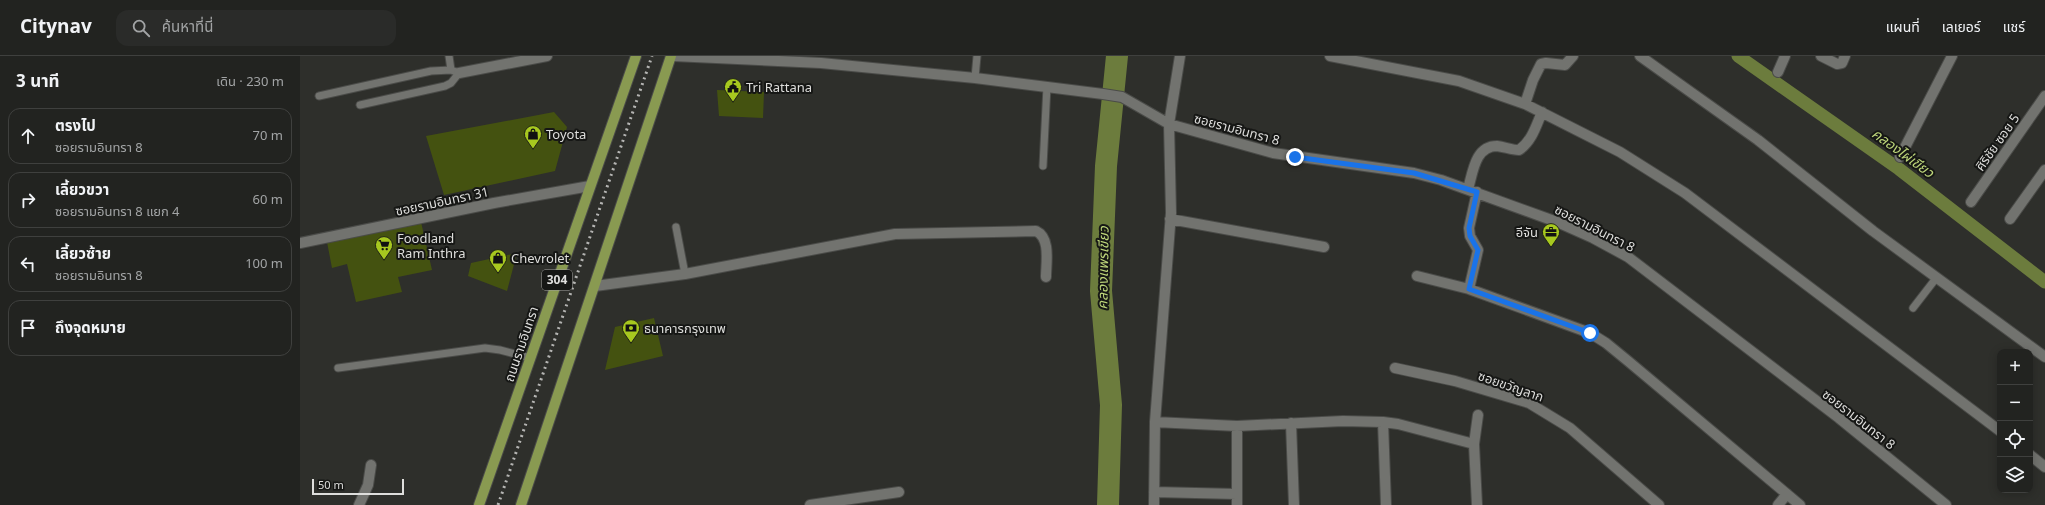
<!DOCTYPE html>
<html lang="th">
<head>
<meta charset="utf-8">
<style>
	:root { --surface:#222320; --page:#2a2b29; --text:#f1f3f6; --muted:#a2a4a5; --line:#3f403e }
	body { margin:0; font-family:Georgia,"Noto Sans Thai",serif; background:var(--page); color:var(--text) }
	.controls { position:absolute; right:12px; bottom:12px; display:grid; overflow:hidden; border-radius:8px; box-shadow:0 2px 10px #0003 }
	.controls button { width:36px; height:36px; display:grid; place-items:center; padding:0; border:0; border-bottom:1px solid var(--line); background:var(--surface); color:var(--text); font:20px sans-serif }
	.scale { position:absolute; left:12px; bottom:10px; width:92px; box-sizing:border-box; padding-left:4px; border:2px solid #dededc; border-top:0; font-size:11px; line-height:14px; white-space:nowrap; color:#dededc; -webkit-text-stroke:3px #161715; paint-order:stroke }
	.stop { position:absolute; width:12px; height:12px; margin:-9px; border:3px solid #1a73e8; border-radius:50%; background:#fff }
	.stop.end { background:#1a73e8; border-color:#fff; box-shadow:0 1px 4px #0008 }
	.list { margin:0; padding:0; list-style:none }
	h2 { display:flex; justify-content:space-between; align-items:center; height:52px; margin:0; padding:0 16px; font-size:17px }
	h2 small { font-size:13px; font-weight:400; color:var(--muted) }
	.list li { display:grid; grid-template-columns:26px 1fr auto; gap:12px; align-items:center; box-sizing:border-box; height:56px; margin:0 8px 8px; padding:0 8px; border:1px solid var(--line); border-radius:12px }
	.list b { display:block; font-size:15px; white-space:nowrap }
	.list p { margin:0; font-size:13px; white-space:nowrap; color:var(--muted) }
	.list em { font-size:13px; font-style:normal; color:var(--muted) }
	.icon { flex:none; width:22px; height:22px; fill:none; stroke:currentColor; stroke-width:2; stroke-linecap:round; stroke-linejoin:round }
	.map { position:relative; flex:none; width:1745px; height:449px; overflow:hidden }
	header { display:flex; align-items:center; gap:24px; box-sizing:border-box; height:56px; padding:0 20px; background:var(--surface); border-bottom:1px solid var(--line) }
	header strong { font-size:19px }
	nav { display:flex; gap:22px; margin-inline-start:auto; font-size:14px }
	.search { width:280px; height:36px; background:var(--page); display:flex; align-items:center; gap:10px; box-sizing:border-box; padding:0 14px; border-radius:12px; color:var(--muted); font-size:15px }
	main { display:flex }
	aside { flex:1; background:var(--surface) }
	.map>svg:first-child { display:block }
	.lines { fill:none; stroke-linecap:round; stroke-linejoin:round }
	.canal { stroke:#6c7c3d; stroke-width:13 }
	.river { stroke:#6c7c3d; stroke-width:22 }
	.building { fill:#445210 }
	.service-casing { stroke:#4a4b48; stroke-width:9 }
	.minor-casing { stroke:#4a4b48; stroke-width:12 }
	.tertiary-casing { stroke:#4a4b48; stroke-width:12 }
	.primary-casing { stroke:#4a4b48; stroke-width:12 }
	.service { stroke:#72736f; stroke-width:7 }
	.minor { stroke:#72736f; stroke-width:10 }
	.tertiary { stroke:#72736f; stroke-width:10 }
	.primary { stroke:#899a51; stroke-width:10 }
	.rail { stroke:#b5b5b3; stroke-width:3; stroke-dasharray:2 4; stroke-linecap:butt }
	.route { stroke:#1a73e8; stroke-width:5 }
	.labels { text-anchor:middle; stroke-width:4; stroke-linejoin:round; paint-order:stroke }
	.shield { fill:#161715; stroke:#a2a2a0; stroke-width:1 }
	.shield-label { font-size:12px; font-weight:bold; fill:#dededc }
	.poi-label { font-size:13px; fill:#dededc; stroke:#161715; text-anchor:start }
	.street-label { font-size:13px; fill:#dededc; stroke:#161715 }
	.water-label { font-size:14px; font-style:italic; fill:#bdd57a; stroke:#161715 }
</style>
</head>
<body>
<header>
<strong>Citynav</strong>
<div class="search"><svg class="icon" aria-label="search" viewBox="0 0 24 24"><circle cx="10" cy="10" r="6"/><path d="M15 15l6 6"/></svg>ค้นหาที่นี่</div>
<nav><a>แผนที่</a><a>เลเยอร์</a><a>แชร์</a></nav>
</header>
<main>
<aside>
<h2>3 นาที<small>เดิน · 230 m</small></h2>
<ul class="list">
<li><svg class="icon" aria-label="ahead" viewBox="0 0 24 24"><path d="M12 20V5M6 11l6-6 6 6"/></svg><div><b>ตรงไป</b><p>ซอยรามอินทรา 8</p></div><em>70 m</em></li>
<li><svg class="icon" aria-label="right" viewBox="0 0 24 24"><path d="M7 20v-9h11M14 6l5 5-5 5"/></svg><div><b>เลี้ยวขวา</b><p>ซอยรามอินทรา 8 แยก 4</p></div><em>60 m</em></li>
<li><svg class="icon" aria-label="left" viewBox="0 0 24 24"><path d="M17 20v-9H6M10 6l-5 5 5 5"/></svg><div><b>เลี้ยวซ้าย</b><p>ซอยรามอินทรา 8</p></div><em>100 m</em></li>
<li><svg class="icon" aria-label="arrive" viewBox="0 0 24 24"><path d="M6 21V4h12l-3 4 3 4H6"/></svg><div><b>ถึงจุดหมาย</b></div></li>
</ul>
</aside>
<div class="map">
<svg width="1745" height="449" viewBox="0 0 1745 449">
	<rect width="100%" height="100%" fill="#2e2f2b"/>
	<g class="lines">
		<path class="canal" d="M1438,0L1599,113L1745,226"/>
		<path class="river" d="M808,449L811,349L801,235L806,110L817,0"/>
	</g>
	<path class="building" d="M417,34L464,36L463,62L419,60Z
		M254,56L267,71L255,115L144,139L126,80Z
		M121,166L132,214L98,221L102,236L56,246L47,208L32,212L27,186Z
		M217,197L207,235L168,220L171,207Z
		M354,262L363,300L305,314L315,271Z"/>
	<g class="lines">
		<g class="service-casing">
			<path id="service" d="M149,0L151,14
				M675,22L677,0
				M19,40L131,15L151,14L159,17L151,27L145,30L60,49
				M743,110L747,30
				M376,171L385,218
				M1613,252L1637,221
				M38,312L185,292L200,294L231,302"/>
		</g>
		<g class="minor-casing">
			<path id="minor" d="M373,0L521,7L675,22L803,38L822,41L869,68L973,97L1114,117L1141,124L1257,166L1293,182L1328,201L1539,362L1646,449
				M1030,0L1159,25L1225,48L1320,96L1385,137L1700,375
				M1340,0L1458,84L1573,175L1745,301
				M1521,0L1537,8L1542,7L1545,0
				M1478,16L1485,0
				M159,17L247,0
				M1225,48L1233,24L1241,8L1246,7L1265,9L1273,0
				M1600,101L1652,0
				M1168,133C1173,116 1175,90 1197,90C1205,91 1212,94 1219,94C1232,85 1236,70 1242,56
				M1671,146L1745,40
				M870,163L1024,191
				M1710,163L1745,114
				M1117,220L1169,233L1290,277L1306,287L1328,305L1500,449
				M295,230L385,218L595,178L736,175C751,182 746,207 746,221
				M1169,233L1178,194L1170,180L1169,172L1177,136
				M1095,312L1155,325L1229,347L1270,372L1359,449
				M855,366L937,370L1043,365L1083,366L1098,368L1174,388
				M1083,366L1086,449
				M991,367L994,449
				M937,370V449
				M1730,399L1745,411
				M854,436L937,438
				M59,449L68,429L71,409
				M510,449L599,436
				M854,449L855,366L871,157L869,68L880,0
				M1177,449L1174,388L1178,359
				M1478,449L1487,438"/>
		</g>
		<g class="tertiary-casing">
			<path id="tertiary" d="M0,187L194,147L290,130"/>
		</g>
		<g class="primary-casing">
			<path id="primary" d="M179,449L336,0
				M221,449L371,0"/>
		</g>
		<use href="#service" class="service"/>
		<use href="#minor" class="minor"/>
		<use href="#tertiary" class="tertiary"/>
		<use href="#primary" class="primary"/>
		<path class="rail" d="M198,449L352,0"/>
	</g>
	<g class="lines">
		<path class="route" d="M995,101L1114,117L1177,136L1169,172L1170,180L1178,194L1169,233L1290,277"/>
	</g>
	<defs>
		<g id="civic-pin" transform="scale(0.9)"><path d="M0 17L-7.5 6A9.5 9.5 0 1 1 7.5 6Z" fill="#a7c81f" stroke="#161715"/><path d="M-.6-6.5H3V-4.5H.6V-3L4-1V1h2V6H-6V1h2V-1L-.6-3ZM-1.2 2.5V6h2.4V2.5Z" fill="#111"/></g>
		<g id="shop-pin" transform="scale(0.9)"><path d="M0 17L-7.5 6A9.5 9.5 0 1 1 7.5 6Z" fill="#a7c81f" stroke="#161715"/><path d="M-5-2.5h2.3a2.7 3.5 0 0 1 5.4 0H5L5.5 6h-11ZM-1.5-2.5h3a1.5 2.3 0 0 0-3 0Z" fill="#111"/></g>
		<g id="office-pin" transform="scale(0.9)"><path d="M0 17L-7.5 6A9.5 9.5 0 1 1 7.5 6Z" fill="#a7c81f" stroke="#161715"/><path d="M-6-3h4V-5.5h4V-3h4V5H-6ZM-1-4.5V-3h2v-1.5ZM-6 0V1H6V0Z" fill="#111"/></g>
		<g id="supermarket-pin" transform="scale(0.9)"><path d="M0 17L-7.5 6A9.5 9.5 0 1 1 7.5 6Z" fill="#a7c81f" stroke="#161715"/><path d="M-6-5.5h2.5l.6 2H6L4.5 2H-2.5L-4.4-4H-6ZM-1.5 3.2a1.3 1.3 0 1 0 .1 0ZM3 3.2a1.3 1.3 0 1 0 .1 0Z" fill="#111"/></g>
		<g id="bank-pin" transform="scale(0.9)"><path d="M0 17L-7.5 6A9.5 9.5 0 1 1 7.5 6Z" fill="#a7c81f" stroke="#161715"/><path d="M-6-4H6V4H-6ZM0-2.3a2.3 2.3 0 1 0 0 4.6a2.3 2.3 0 1 0 0-4.6Z" fill="#111"/></g>
	</defs>
	<g fill-rule="evenodd">
		<use href="#civic-pin" x="433" y="31"/>
		<use href="#shop-pin" x="233" y="78"/>
		<use href="#office-pin" x="1251" y="176"/>
		<use href="#supermarket-pin" x="84" y="189"/>
		<use href="#shop-pin" x="198" y="202"/>
		<use href="#bank-pin" x="331" y="272"/>
	</g>
	<g class="labels">
		<rect class="shield" x="242" y="214" width="30" height="20" rx="3"/>
		<g class="shield-label">
			<text x="257" y="228">304</text>
		</g>
		<g class="poi-label">
			<text x="446" y="36">Tri Rattana</text>
			<text x="246" y="83">Toyota</text>
			<text x="1238" y="181" text-anchor="end">อีจัน</text>
			<text x="97" y="187">Foodland<tspan x="97" dy="15">Ram Inthra</tspan></text>
			<text x="211" y="207">Chevrolet</text>
			<text x="344" y="277">ธนาคารกรุงเทพ</text>
		</g>
		<g class="street-label">
			<text transform="translate(937 73) rotate(15)" y="5">ซอยรามอินทรา 8</text>
			<text transform="translate(1697 86) rotate(-55)" y="5">ศิริชัย ซอย 5</text>
			<text transform="translate(142 145) rotate(-12)" y="5">ซอยรามอินทรา 31</text>
			<text transform="translate(1295 172) rotate(27)" y="5">ซอยรามอินทรา 8</text>
			<text transform="translate(221 288) rotate(-71)" y="5">ถนนรามอินทรา</text>
			<text transform="translate(1211 330) rotate(19)" y="5">ซอยขวัญลาก</text>
			<text transform="translate(1559 363) rotate(38)" y="5">ซอยรามอินทรา 8</text>
		</g>
		<g class="water-label">
			<text transform="translate(1603 97) rotate(36)" y="5">คลองไผ่เขียว</text>
			<text transform="translate(803 212) rotate(-89)" y="5">คลองแพรเขียว</text>
		</g>
	</g>
</svg>
<div class="controls">
<button>+</button>
<button>−</button>
<button><svg class="icon" aria-label="locate" viewBox="0 0 24 24"><circle cx="12" cy="12" r="6"/><path d="M12 2v4M12 18v4M2 12h4M18 12h4"/></svg></button>
<button><svg class="icon" aria-label="layers" viewBox="0 0 24 24"><path d="M12 4l9 5-9 5-9-5zM3 14l9 5 9-5"/></svg></button>
</div>
<div class="scale">50 m</div>
<div class="stop" style="left:1290px;top:277px"></div>
<div class="stop end" style="left:995px;top:101px"></div>
</div>
</main>
</body>
</html>
